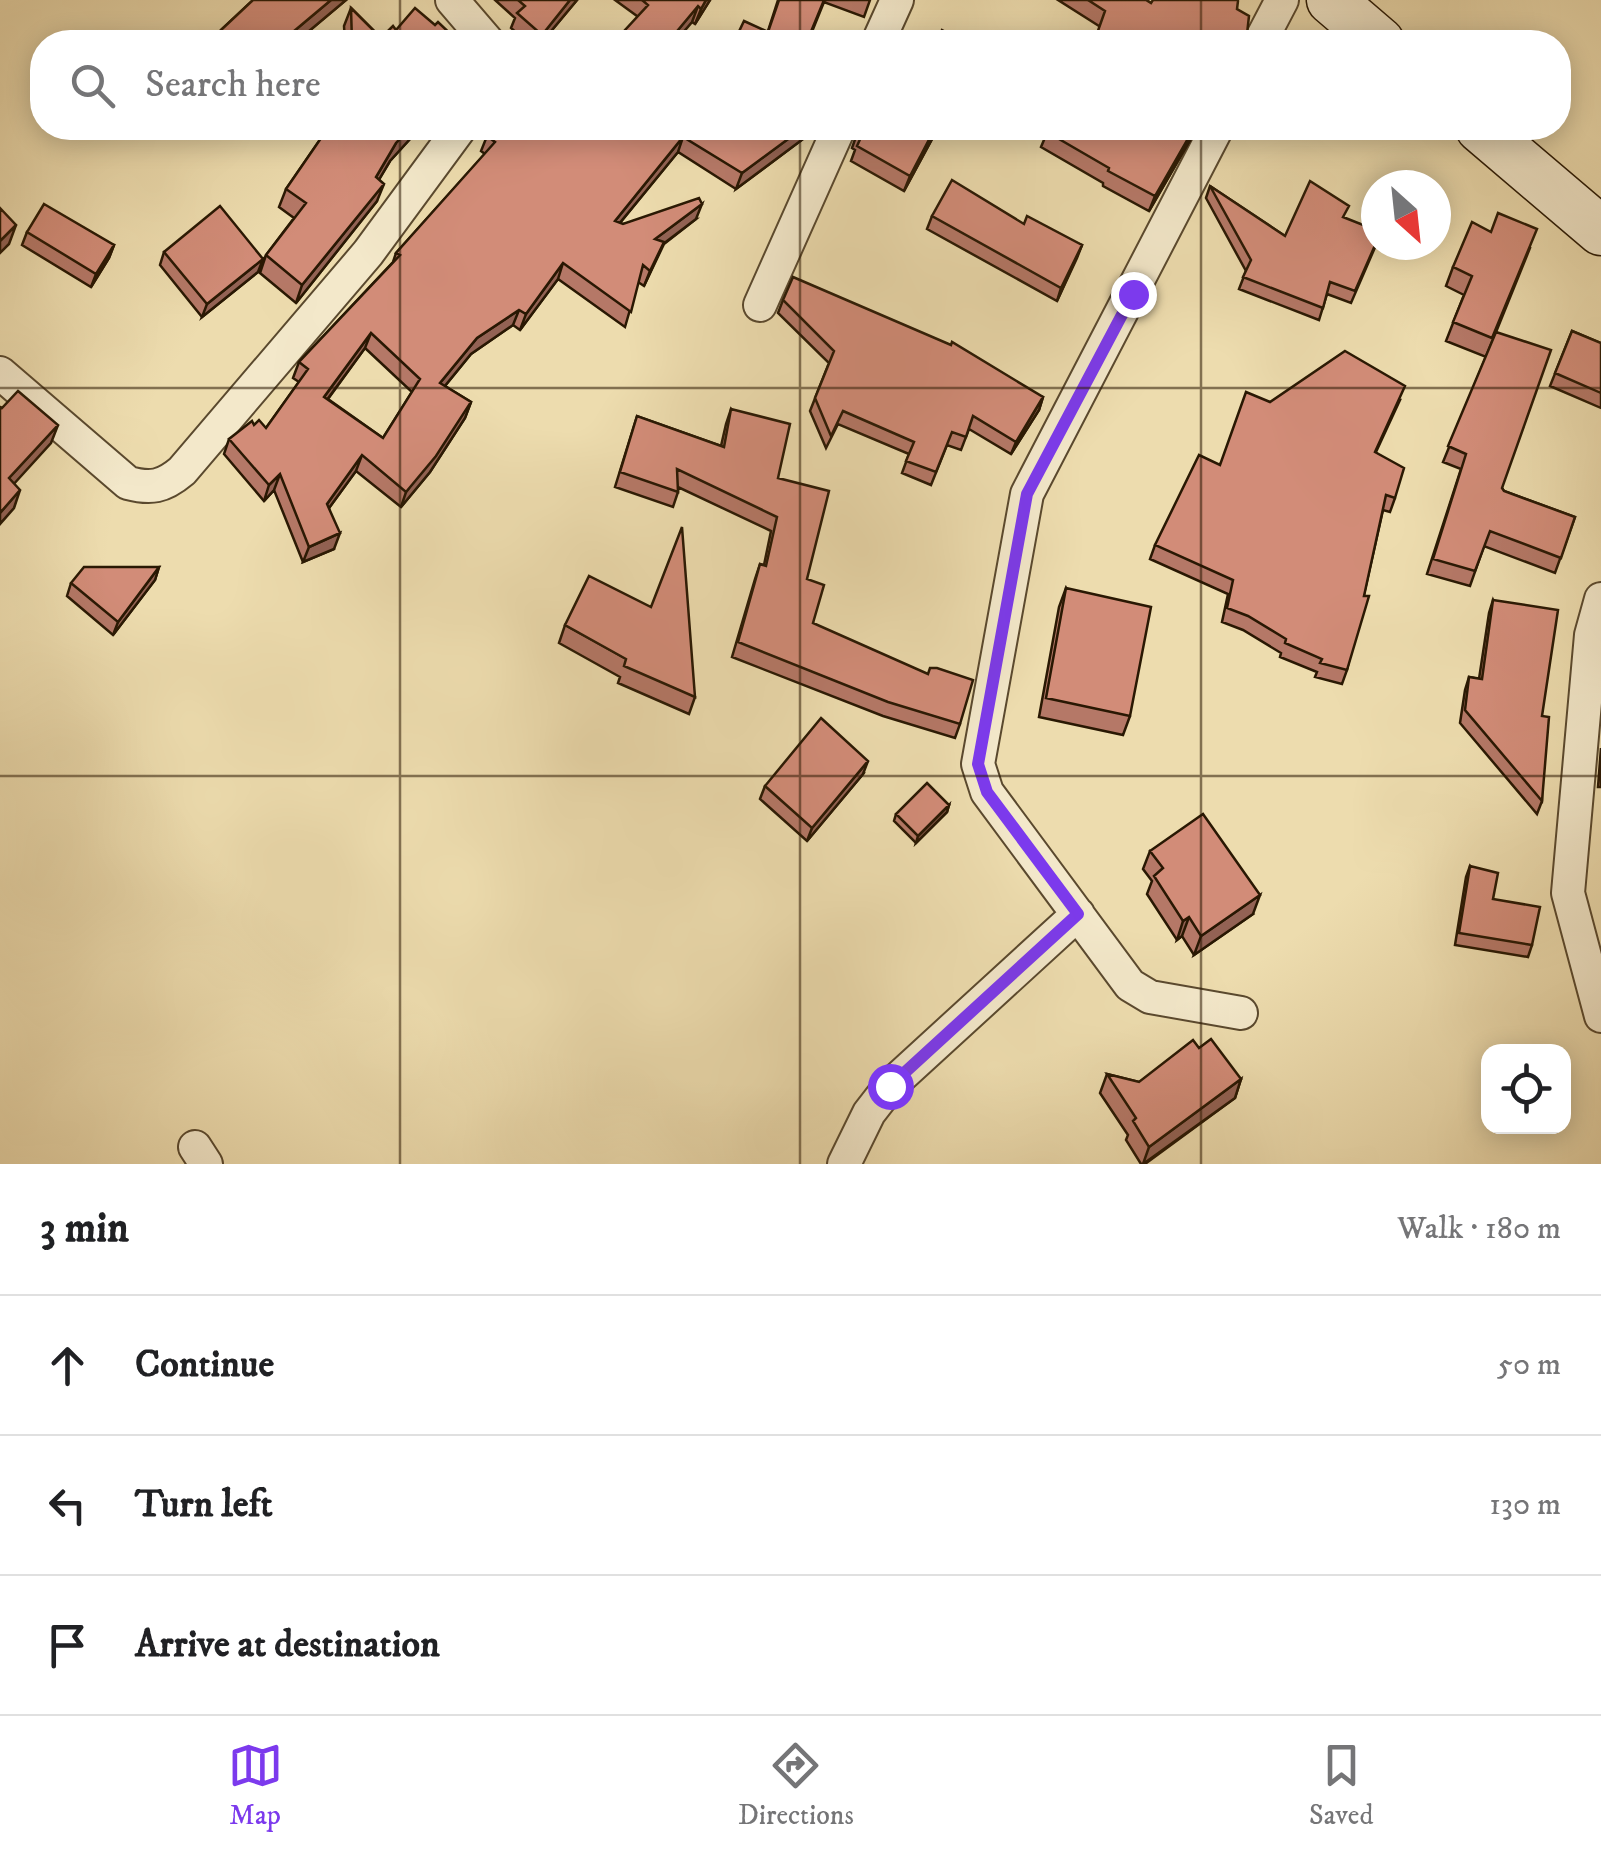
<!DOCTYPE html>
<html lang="en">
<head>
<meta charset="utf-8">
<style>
	:root { --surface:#fff; --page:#f2f2f2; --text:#202124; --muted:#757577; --line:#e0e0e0; --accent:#7c3aed }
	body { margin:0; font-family:"IM FELL DW Pica",serif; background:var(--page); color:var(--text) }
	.controls { position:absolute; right:30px; bottom:30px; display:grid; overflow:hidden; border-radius:20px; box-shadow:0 5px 25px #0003 }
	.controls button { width:90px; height:90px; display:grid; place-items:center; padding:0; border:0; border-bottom:2px solid var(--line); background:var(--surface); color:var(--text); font:50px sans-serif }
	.compass { position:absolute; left:1361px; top:170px; width:90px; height:90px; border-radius:50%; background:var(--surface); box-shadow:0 5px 25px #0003; rotate:153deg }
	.stop { position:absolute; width:30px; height:30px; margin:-22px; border:8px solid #7c3aed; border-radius:50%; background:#fff }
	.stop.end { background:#7c3aed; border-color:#fff; box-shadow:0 2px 10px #0008 }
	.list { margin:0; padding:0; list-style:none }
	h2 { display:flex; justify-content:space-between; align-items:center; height:130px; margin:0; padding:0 40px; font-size:42px }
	h2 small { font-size:32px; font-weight:400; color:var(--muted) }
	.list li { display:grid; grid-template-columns:65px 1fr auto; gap:30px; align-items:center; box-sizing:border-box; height:140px; padding:0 40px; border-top:2px solid var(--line) }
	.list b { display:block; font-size:38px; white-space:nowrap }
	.list em { font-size:32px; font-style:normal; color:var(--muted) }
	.icon { flex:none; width:55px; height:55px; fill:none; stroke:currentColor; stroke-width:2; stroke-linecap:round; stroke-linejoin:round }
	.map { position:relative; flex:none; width:1601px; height:1164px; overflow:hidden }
	.search { position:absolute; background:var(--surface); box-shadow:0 5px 25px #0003; left:30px; right:30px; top:30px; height:110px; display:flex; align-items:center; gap:25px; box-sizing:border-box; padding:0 35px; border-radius:40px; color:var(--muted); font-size:38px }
	.sheet { height:550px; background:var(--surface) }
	nav { display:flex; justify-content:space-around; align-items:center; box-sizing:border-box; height:140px; border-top:2px solid var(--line); background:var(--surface); font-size:28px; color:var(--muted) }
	nav a { display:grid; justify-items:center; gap:5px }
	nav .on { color:var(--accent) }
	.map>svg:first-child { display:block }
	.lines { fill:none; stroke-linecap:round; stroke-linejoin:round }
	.minor-casing { stroke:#5a492e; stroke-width:36 }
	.secondary-casing { stroke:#291803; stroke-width:51 }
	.minor { stroke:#f3e8ca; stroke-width:32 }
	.secondary { stroke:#f3e8ca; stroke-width:48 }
	.wall { fill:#b57867; stroke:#291803; stroke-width:2.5; fill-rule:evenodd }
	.shaded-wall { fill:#936254; stroke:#291803; stroke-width:2.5 }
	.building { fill:#d28c78; stroke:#291803; stroke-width:2.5; fill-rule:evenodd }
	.route { stroke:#7c3aed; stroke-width:12 }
	.grid { fill:none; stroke:#291803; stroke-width:2.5; stroke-opacity:0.55 }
</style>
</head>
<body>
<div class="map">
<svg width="1601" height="1164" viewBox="0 0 1601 1164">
	<rect width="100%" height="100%" fill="#eddcae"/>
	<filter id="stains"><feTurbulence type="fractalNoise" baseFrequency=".002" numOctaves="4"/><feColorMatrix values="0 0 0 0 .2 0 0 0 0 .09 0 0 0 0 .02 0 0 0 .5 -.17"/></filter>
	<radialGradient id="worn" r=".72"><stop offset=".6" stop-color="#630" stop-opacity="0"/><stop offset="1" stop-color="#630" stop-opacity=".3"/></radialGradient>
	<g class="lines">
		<g class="minor-casing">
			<path id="minor" d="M452,0L488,42
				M878,42L897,0
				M1260,42L1282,0
				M1217,128L1027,494L978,764L987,792L1130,985L1150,997L1241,1013
				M760,305L839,128
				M0,373L128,483C151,489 163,487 182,471L368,253L460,128
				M1601,599L1591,635L1568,893L1601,1016
				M195,1147L206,1164
				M844,1164L869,1113L890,1086L1078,914"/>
		</g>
		<g class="secondary-casing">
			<path id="secondary" d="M1331,0L1380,42
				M1480,128L1601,231"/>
		</g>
		<use href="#minor" class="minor"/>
		<use href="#secondary" class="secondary"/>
	</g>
	<path class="wall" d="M253,0H346L296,42H216L221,30Z
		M495,0H577L542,42H527L511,28L515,18Z
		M615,0H710L695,24L692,22L637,16Z
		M778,0H870L864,17L824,2L809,39L768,31Z
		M1058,0H1146L1151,3L1237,9L1099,26Z
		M351,8L381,38L396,30L435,25L459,42H345L344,26Z
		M328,128H420L390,161L379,179L377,201L296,303L260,273L266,255L294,218L279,207L286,189Z
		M493,128H818L814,134L811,133L736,189L678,152L620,223L623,224L696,219L664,244L644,286L638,282L625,327L558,279L520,330L513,325L471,354L445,386L471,402L465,418L430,472L401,507L356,471L329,508L334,549L303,562L274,490L264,501L224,454L229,439L254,425L266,428L299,382L293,378L299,362L393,262L396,253L485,154L481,151L487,136ZM365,348L412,392L383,438L328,399Z
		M859,128H938L904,191L851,161L855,150L852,148Z
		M1049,128H1197L1149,211L1103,186V183L1041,147Z
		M1210,186L1285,236L1344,218L1376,245L1351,303L1327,294L1319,320L1239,289L1246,271L1206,198Z
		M932,216L1024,224L1082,245L1057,301L927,229Z
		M27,232L114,245L109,258L91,287L22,245Z
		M1491,232L1530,248L1486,357L1446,341L1464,295L1446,286L1453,267Z
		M164,252L263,259L258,272L202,317L160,265Z
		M783,300L1043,397L1039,410L1011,454L969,429L961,450L947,445L931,485L902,473L909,454L838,424L826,448L810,411L829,363L778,313Z
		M1572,331L1601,343V408L1550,386Z
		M1496,332L1502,488L1504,491L1575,517L1555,573L1484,546L1470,586L1427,574L1461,469L1443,462Z
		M1400,400L1376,452L1395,498L1390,512L1383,510L1347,670L1342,684L1315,677L1317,672L1280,657L1281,653L1243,630L1222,622L1228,594L1150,559L1155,545L1270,402Z
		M731,409L778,478L807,579L813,623L960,724L955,738L883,716L732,657L755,579L760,564L764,565L771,531L678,487V492L673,507L615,487L637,416L721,446L726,424Z
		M159,567L155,580L113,635L67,596L71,583Z
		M1066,588L1130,716L1123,735L1039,717L1059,607Z
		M1493,600L1542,716V801L1537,814L1460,723L1465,690L1469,677L1479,679L1489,613Z
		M565,625L695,697L689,714L618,683L620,677L559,643Z
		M1601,748V787H1598Z
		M863,774L807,841L760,799L765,786Z
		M949,805L947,812L916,843L894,821L896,814Z
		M1150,851L1253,914L1194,955L1182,936L1177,940L1147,894L1152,881L1143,869Z
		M1470,866L1493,899L1532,945L1528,957L1455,945L1466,877Z
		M1199,1048L1241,1079L1235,1098L1145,1164H1141L1126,1140L1128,1135L1100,1093L1107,1074L1139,1082Z"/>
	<path class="shaded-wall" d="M331,0H346L296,42H281Z
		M570,0H577L542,42H539L542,35Z
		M706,0H710L695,24L701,9Z
		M698,6L692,22L675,42H668Z
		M410,128H420L390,161L370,195L376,177L396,143Z
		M803,128H813L811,133L736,189L742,173Z
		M935,128H938L904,191L910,176Z
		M1194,128H1197L1149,211L1155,196Z
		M683,137L678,152L609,236L615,221Z
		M384,184L377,201L296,303L302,285Z
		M702,204L696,219L663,244L644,286L650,271L655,239Z
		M16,225L9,244L0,253V241Z
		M114,245L109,258L91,287L96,274Z
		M1082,245L1077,258L1057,301L1061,288Z
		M263,259L258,272L202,317L207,304Z
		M563,263L558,279L520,330L526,314Z
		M519,310L513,325L471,354L435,398L440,383L477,338Z
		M371,333L365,348L318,412L324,397Z
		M1043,397L1039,410L1011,454L1016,442Z
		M471,402L465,418L430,472L401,507L406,492Z
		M58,425L51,443L2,497L9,478Z
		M362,455L356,471L321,519L327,504Z
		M280,474L274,490L264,501L269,485Z
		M20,490L14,508L0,524V513Z
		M340,533L334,549L303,562L309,547Z
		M159,567L155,580L113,635L118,622Z
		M868,761L863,774L807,841L812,828Z
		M949,805L947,812L916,843L918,836Z
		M1260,895L1253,914L1194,955L1201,936Z
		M1189,917L1182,936L1177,940L1183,921Z
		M1241,1079L1235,1098L1143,1164L1149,1147Z"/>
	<path class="building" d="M253,0H331L281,42H234L221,30Z
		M518,0H570L542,35L517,13L525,6Z
		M642,0H706L701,9L698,6L668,42H614L648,5Z
		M779,0H824L808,39L818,42H734L744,21L768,32Z
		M1088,0H1146L1151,3L1153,0H1237L1238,1L1237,9L1249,16L1247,34L1243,42H1094L1105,11Z
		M351,8L381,38L393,26L396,30L415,8L435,25L438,22L459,42H352Z
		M942,30L964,42H936Z
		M328,128H410L396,143L376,177L384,184L302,285L266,255L306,203L286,189Z
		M493,128H803L742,173L683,137L615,221L623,224L699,198L702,204L655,239L664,242L650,271L643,265L631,312L563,263L526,314L519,310L477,338L440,383L471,402L436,456L406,492L362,455L327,504L340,533L309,547L280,474L269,485L229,439L252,421L254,425L259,420L266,428L308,369L299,362L400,255L396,253L495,142L487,136ZM371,333L420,379L383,438L324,397Z
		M859,128H935L910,176L857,146L862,135L857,133Z
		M1049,128H1194L1155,196L1108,171L1109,168L1047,132Z
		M952,180L1024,224L1027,216L1082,245L1061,288L932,216Z
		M1310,181L1349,206L1343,217L1376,230V243L1355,291L1330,282L1323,308L1243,277L1251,260L1210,186L1285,236Z
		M44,204L114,245L96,274L27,232Z
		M220,206L263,259L207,304L164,252Z
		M0,208L16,225L0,241Z
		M1498,213L1537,229L1492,338L1453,322L1472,276L1453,267L1472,222L1491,232Z
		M793,277L951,345L952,342L1043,397L1016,442L973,416L966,437L952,432L936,472L906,461L914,442L843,411L831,436L815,398L834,351L783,300Z
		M1572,331L1601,343V393L1555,373Z
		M1496,332L1551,350L1502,488L1504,491L1575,517L1561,558L1490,531L1475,571L1433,559L1466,454L1448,446Z
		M1345,351L1405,386L1375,452L1404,468L1395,498L1386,495L1364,596H1369L1347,670L1320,663L1322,659L1285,643L1286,639L1248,616L1227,608L1233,580L1155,545L1199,455L1220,465L1246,392L1270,402Z
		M18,391L58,425L9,478L20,490L0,513V407L2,408Z
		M731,409L790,424L778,478L829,491L807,579L824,585L813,623L928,674L930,668H937L973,680L960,724L888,702L738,642L760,564L766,566L777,517L677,469L678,492L620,472L637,416L724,447Z
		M682,527L695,697L624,666L626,659L565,625L589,576L651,607Z
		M84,567H159L118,622L71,583Z
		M1066,588L1151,607L1130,716L1046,698Z
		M1493,600L1558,610L1542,716L1549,717L1542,801L1465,710L1469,677L1482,679Z
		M821,718L868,761L812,828L765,786Z
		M927,783L949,805L918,836L896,814Z
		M1203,814L1260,895L1201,936L1189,917L1183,921L1154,876L1163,868L1150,851Z
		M1470,866L1498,873L1493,899L1540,907L1532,945L1459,933Z
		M1211,1039L1241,1079L1149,1147L1133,1121L1136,1118L1107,1074L1139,1082L1193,1040L1199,1048Z"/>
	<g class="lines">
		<path class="route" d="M890,1086L1078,914L987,792L978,764L1027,494L1133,294"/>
	</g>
	<path class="grid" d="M400,0V42M800,0V42M1201,0V42M400,128V1164M800,128V1164M1201,128V1164M0,388H1601M0,776H1601"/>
	<rect width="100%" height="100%" filter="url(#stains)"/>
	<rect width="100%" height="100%" fill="url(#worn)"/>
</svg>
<div class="controls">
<button><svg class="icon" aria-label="locate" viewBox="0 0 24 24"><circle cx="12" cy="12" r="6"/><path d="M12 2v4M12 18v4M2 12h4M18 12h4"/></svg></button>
</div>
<svg class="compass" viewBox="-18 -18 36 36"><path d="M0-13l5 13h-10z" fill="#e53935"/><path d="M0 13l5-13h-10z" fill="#757577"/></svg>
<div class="stop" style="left:890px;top:1086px"></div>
<div class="stop end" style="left:1133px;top:294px"></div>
<div class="search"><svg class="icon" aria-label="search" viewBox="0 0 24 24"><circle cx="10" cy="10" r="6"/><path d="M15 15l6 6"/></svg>Search here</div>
</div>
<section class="sheet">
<h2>3 min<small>Walk · 180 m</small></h2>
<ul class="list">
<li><svg class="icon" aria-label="ahead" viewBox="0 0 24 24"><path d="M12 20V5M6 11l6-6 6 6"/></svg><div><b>Continue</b></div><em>50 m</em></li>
<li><svg class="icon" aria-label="left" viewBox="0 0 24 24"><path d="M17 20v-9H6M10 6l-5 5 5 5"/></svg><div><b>Turn left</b></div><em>130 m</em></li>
<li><svg class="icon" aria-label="arrive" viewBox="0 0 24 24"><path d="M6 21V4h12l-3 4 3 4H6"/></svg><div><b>Arrive at destination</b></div></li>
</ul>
</section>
<nav>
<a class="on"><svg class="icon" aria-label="map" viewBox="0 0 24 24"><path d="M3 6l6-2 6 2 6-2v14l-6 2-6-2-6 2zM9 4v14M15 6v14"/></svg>Map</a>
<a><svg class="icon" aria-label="directions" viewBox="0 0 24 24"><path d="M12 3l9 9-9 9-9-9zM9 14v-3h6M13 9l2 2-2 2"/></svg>Directions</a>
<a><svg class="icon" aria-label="saved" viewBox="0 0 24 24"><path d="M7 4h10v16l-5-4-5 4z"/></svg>Saved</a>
</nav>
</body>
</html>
